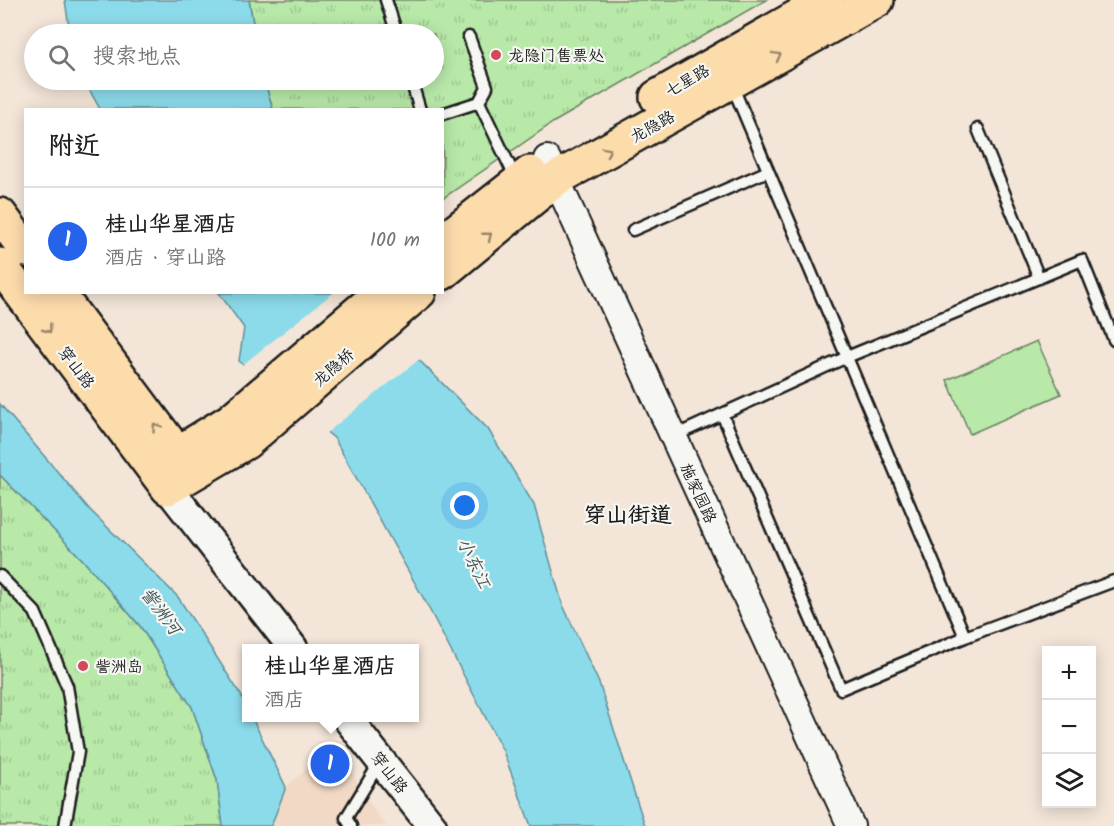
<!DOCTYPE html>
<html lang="zh">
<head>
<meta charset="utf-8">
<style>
	:root { --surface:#fff; --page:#f2f2f2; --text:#202124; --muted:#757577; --line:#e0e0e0; --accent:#2563eb }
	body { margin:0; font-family:Kalam,"LXGW WenKai TC",sans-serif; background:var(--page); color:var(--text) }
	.controls { position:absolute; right:18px; bottom:18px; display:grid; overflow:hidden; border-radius:0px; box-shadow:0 3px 15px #0003 }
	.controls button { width:54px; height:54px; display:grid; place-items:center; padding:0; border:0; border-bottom:2px solid var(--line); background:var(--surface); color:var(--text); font:30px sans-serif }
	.you { position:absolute; left:465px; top:506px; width:21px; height:21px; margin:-15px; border:4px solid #fff; border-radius:50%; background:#1a73e8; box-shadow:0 0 0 9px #1a73e833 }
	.badge { display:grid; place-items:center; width:39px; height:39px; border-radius:50%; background:var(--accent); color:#fff; font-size:20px; font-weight:700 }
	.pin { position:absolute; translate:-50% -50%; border:3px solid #fff; box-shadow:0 2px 6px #0006 }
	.popup { position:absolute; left:242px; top:644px; width:177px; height:78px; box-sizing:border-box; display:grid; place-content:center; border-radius:0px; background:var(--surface); filter:drop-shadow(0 2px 4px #0005); font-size:20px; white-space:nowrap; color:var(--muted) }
	.popup b { font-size:22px; color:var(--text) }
	.popup::after { content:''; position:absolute; left:50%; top:100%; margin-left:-12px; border:12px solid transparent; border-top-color:var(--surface) }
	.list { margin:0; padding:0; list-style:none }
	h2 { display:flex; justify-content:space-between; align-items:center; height:78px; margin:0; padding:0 24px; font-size:26px }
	h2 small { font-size:20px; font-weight:400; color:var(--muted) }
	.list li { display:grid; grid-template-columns:39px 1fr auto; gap:18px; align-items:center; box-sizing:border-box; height:108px; padding:0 24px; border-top:2px solid var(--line) }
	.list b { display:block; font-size:22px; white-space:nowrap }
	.list p { margin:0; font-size:20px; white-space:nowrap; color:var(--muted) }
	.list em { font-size:20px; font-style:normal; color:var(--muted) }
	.icon { flex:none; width:33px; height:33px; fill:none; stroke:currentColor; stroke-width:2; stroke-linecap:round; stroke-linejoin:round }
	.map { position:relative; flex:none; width:1114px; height:826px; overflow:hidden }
	.search { position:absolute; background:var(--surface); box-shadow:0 3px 15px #0003; left:24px; top:24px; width:420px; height:66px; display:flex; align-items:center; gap:15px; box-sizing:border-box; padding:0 21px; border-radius:33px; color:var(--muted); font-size:22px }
	.panel { position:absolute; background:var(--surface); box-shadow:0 3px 15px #0003; left:24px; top:108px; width:420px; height:186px; border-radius:0px }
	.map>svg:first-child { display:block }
	.built { fill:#f1d9c6 }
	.park { fill:url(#park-tufts); stroke:#6a8262; stroke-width:1.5 }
	.garden { fill:#b8e9a9; stroke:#6a8262; stroke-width:1.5 }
	.water { fill:#8cdbea; stroke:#5f8f98; stroke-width:1.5 }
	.pier { fill:#f3e5d8 }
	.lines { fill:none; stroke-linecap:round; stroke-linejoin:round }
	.service-casing { stroke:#1c1c1c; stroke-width:15 }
	.tertiary-casing { stroke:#1c1c1c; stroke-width:30 }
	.secondary-casing { stroke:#1c1c1c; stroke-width:33 }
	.primary-casing { stroke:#1c1c1c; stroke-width:38 }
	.service { stroke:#f6f6f2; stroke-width:10 }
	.tertiary { stroke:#f6f6f2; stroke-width:26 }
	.secondary { stroke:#f6f6f2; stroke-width:28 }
	.primary { stroke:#fddcac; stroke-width:33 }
	.oneway { stroke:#98866b }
	.poi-dot { fill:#d1495b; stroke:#f6f6f2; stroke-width:2 }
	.labels { text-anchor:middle; stroke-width:4.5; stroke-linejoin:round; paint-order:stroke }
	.poi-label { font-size:16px; fill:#1c1c1c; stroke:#f6f6f2; text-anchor:start }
	.street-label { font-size:16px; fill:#1c1c1c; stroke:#f6f6f2 }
	.water-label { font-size:18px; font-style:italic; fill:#3e555a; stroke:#f6f6f2 }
	.district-label { font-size:22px; font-weight:bold; fill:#1c1c1c; stroke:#f6f6f2 }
</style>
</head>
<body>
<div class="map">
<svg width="1114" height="826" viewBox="0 0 1114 826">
	<defs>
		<pattern id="park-tufts" width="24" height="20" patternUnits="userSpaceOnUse" patternTransform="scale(1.5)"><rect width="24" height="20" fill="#b8e9a9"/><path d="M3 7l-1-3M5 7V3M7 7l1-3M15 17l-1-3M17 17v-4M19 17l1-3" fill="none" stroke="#9ec791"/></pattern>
	</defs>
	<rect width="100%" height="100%" fill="#f3e5d8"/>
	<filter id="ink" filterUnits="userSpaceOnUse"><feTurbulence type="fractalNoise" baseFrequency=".0167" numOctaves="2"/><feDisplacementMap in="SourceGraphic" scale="12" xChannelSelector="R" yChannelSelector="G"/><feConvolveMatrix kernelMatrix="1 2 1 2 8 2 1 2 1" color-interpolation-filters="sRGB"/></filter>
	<g filter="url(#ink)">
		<path class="built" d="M338,741L362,793L386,826H271L286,787Z"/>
		<path class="park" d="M249,0H766L554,122L443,198L442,110L273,109L264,80H434V34H255Z
			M0,475L82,559L140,626L192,707L217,780L223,826H0Z"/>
		<path class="garden" d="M1037,341L1061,394L970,434L947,380Z"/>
		<path class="water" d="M65,0H249L255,34H70Z
			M84,80H264L273,109H100Z
			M219,293H374L418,359L488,429L534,505L562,603L599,683L645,826H531L503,751L425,601L334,438L239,361L244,328Z
			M0,404L90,510L178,597L241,695L246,706V718H252L286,787L271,826H223L217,780L192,707L140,626L82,559L0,475Z"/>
		<path class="pier" d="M334,292H378L421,358L325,434L241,366Z"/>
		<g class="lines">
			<g class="service-casing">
				<path id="service" d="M386,0L397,34
					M469,37L487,87L479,102
					M411,80L420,110
					M732,85L965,637L1114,581
					M442,114L479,102L516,179
					M978,129L1039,278
					M633,230L768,171
					M722,414L841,689L965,637
					M674,436L847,357L1082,260L1114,340
					M0,576L35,612L67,686L78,752L65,826
					M351,826L346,818L380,762"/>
			</g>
			<g class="tertiary-casing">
				<path id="tertiary" d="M547,159L851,826"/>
			</g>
			<g class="secondary-casing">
				<path id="secondary" d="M168,488L293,648
					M347,718L432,826"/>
			</g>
			<g class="primary-casing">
				<path id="primary" d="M657,97L827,0
					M0,215L26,250
					M442,242L530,173
					M0,265L168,488L246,442L419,292
					M442,273L556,179L877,0
					M57,292L189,469
					M154,468L230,421L382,292"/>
			</g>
			<use href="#service" class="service"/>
			<use href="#tertiary" class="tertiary"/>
			<use href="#secondary" class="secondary"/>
			<use href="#primary" class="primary"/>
		</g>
		<defs><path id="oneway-chevron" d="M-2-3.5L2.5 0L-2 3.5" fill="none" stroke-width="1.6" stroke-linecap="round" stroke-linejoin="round" transform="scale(1.5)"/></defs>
		<g class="oneway">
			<use href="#oneway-chevron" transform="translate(777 56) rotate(-29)"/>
			<use href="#oneway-chevron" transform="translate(607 151) rotate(-29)"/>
			<use href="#oneway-chevron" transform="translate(488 236) rotate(-39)"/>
			<use href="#oneway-chevron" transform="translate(48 329) rotate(53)"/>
			<use href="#oneway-chevron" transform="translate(156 427) rotate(-126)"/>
		</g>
	</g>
	<g class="poi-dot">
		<circle cx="496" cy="55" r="6"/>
		<circle cx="83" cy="666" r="6"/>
	</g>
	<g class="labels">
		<g class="poi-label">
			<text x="508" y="61">龙隐门售票处</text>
			<text x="95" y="672">訾洲岛</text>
		</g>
		<g class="street-label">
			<text transform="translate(687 80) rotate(-30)" y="6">七星路</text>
			<text transform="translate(652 126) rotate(-29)" y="6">龙隐路</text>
			<text transform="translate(77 367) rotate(53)" y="6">穿山路</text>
			<text transform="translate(333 367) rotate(-41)" y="6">龙隐桥</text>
			<text transform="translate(699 493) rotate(65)" y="6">施家园路</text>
			<text transform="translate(390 772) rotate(52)" y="6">穿山路</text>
		</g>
		<g class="water-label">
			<text transform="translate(474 563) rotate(64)" y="6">小东江</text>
			<text transform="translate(161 611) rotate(53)" y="6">訾洲河</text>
		</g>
		<g class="district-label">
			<text x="628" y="522">穿山街道</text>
		</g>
	</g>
</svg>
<div class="controls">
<button>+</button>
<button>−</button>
<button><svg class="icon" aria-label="layers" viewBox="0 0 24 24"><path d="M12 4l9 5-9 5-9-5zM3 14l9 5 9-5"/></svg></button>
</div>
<div class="you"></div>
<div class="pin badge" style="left:330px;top:764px">1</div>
<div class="popup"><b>桂山华星酒店</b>酒店</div>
<div class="search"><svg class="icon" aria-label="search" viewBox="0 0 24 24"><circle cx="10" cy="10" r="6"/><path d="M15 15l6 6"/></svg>搜索地点</div>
<section class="panel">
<h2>附近<small></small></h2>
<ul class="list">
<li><span class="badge">1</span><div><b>桂山华星酒店</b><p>酒店 · 穿山路</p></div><em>100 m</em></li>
</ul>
</section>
</div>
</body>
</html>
